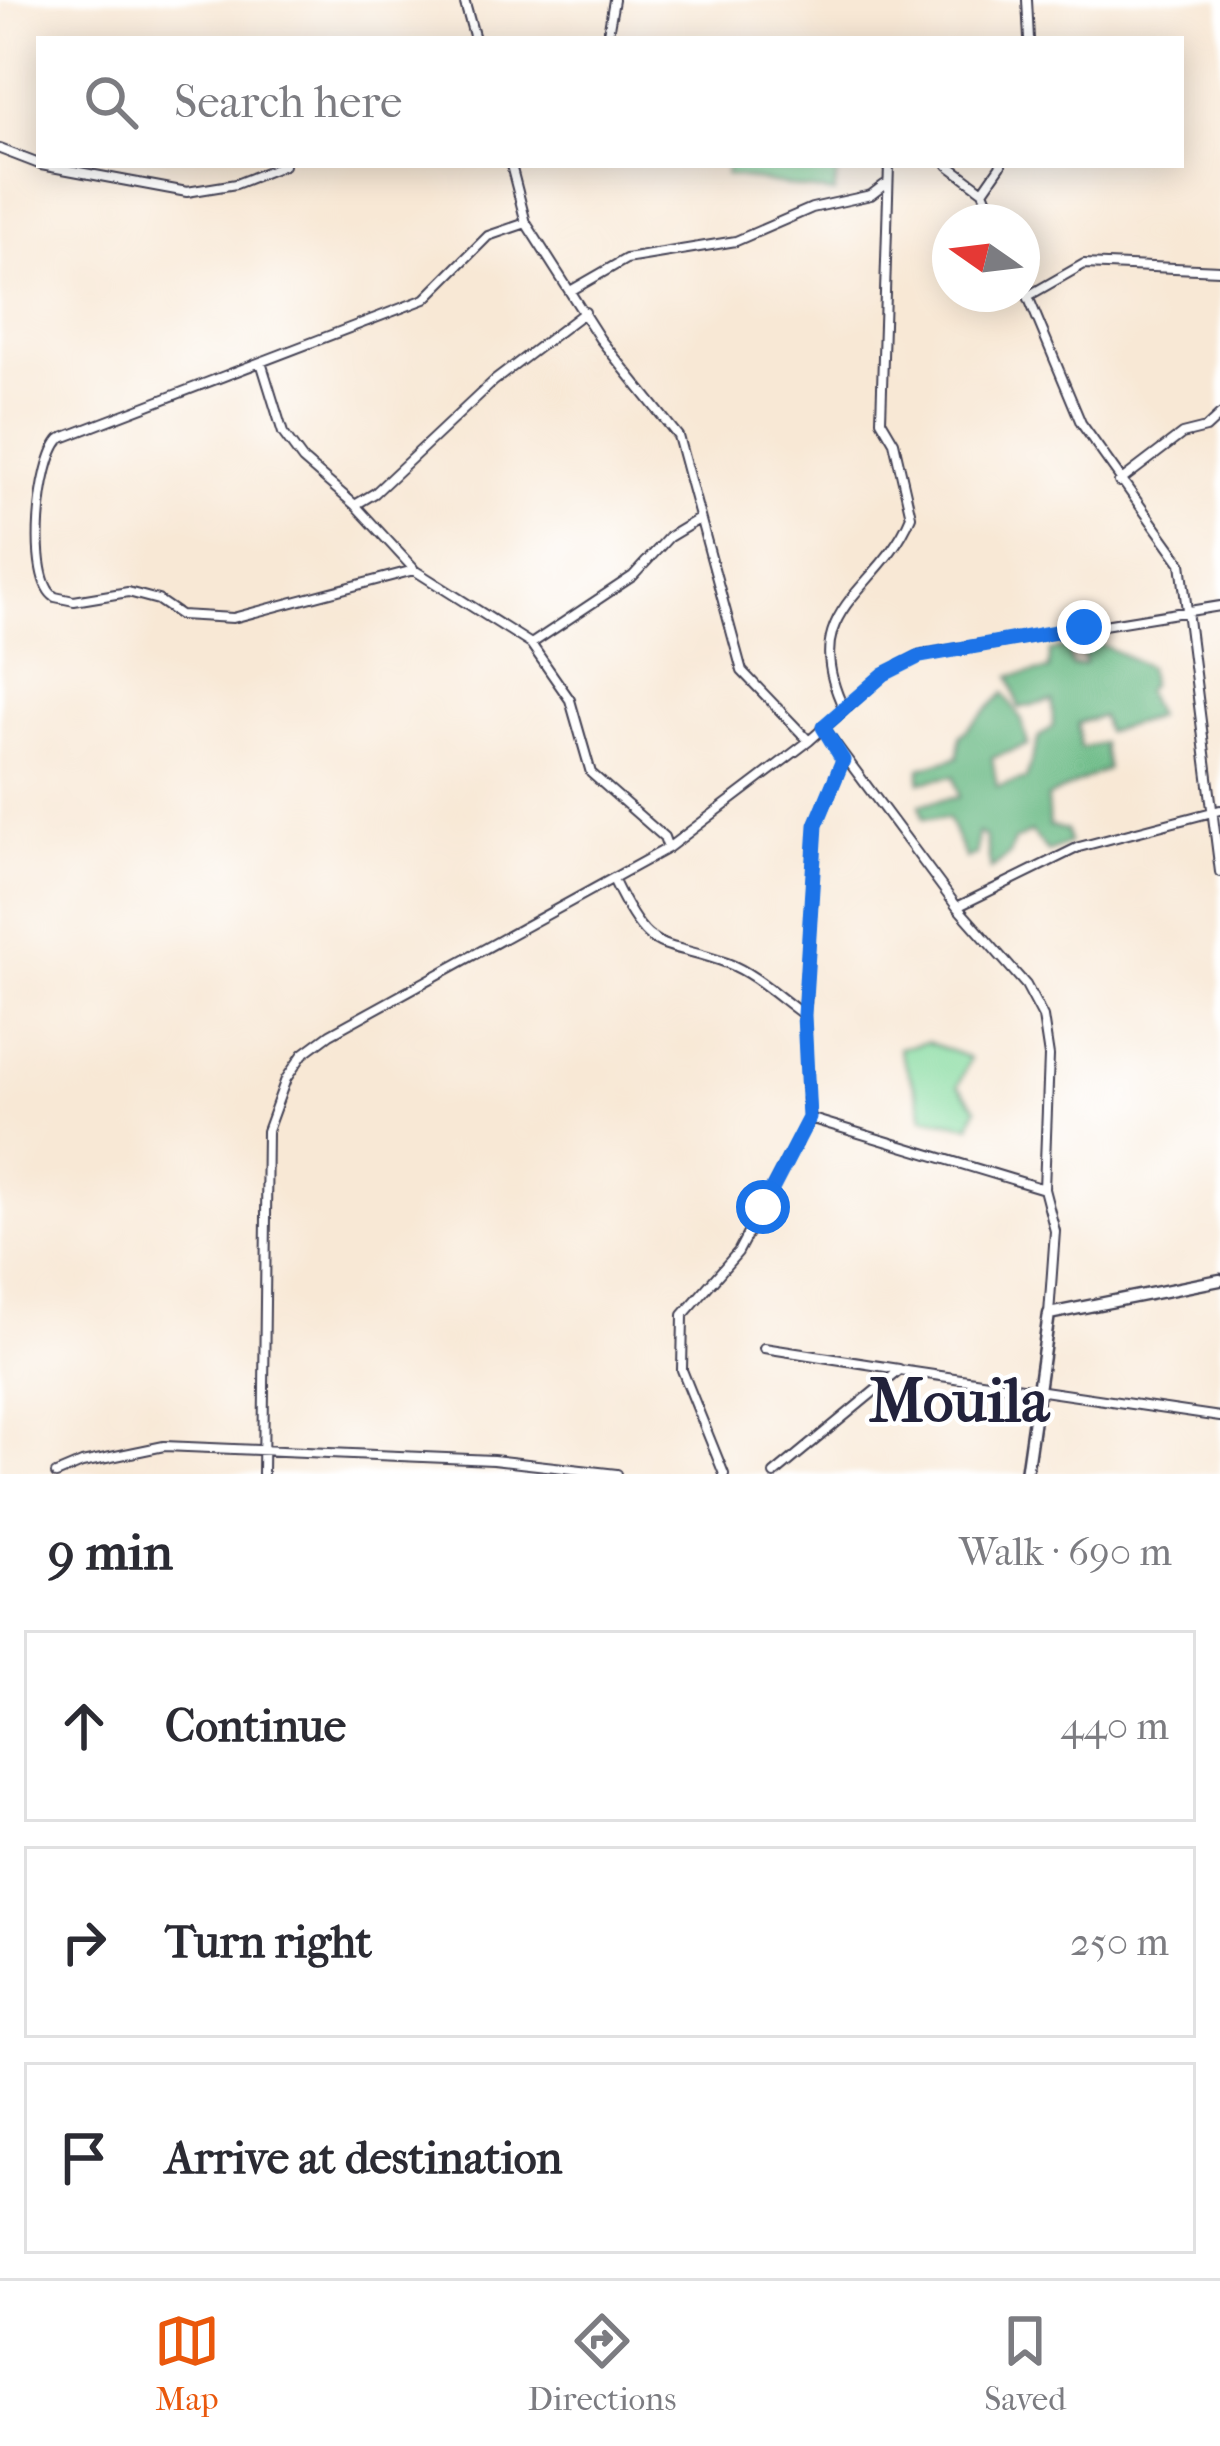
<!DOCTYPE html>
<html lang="en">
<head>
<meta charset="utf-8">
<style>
	:root { --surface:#fff; --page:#f7f7f7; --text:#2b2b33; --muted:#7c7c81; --line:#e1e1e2; --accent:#ea580c }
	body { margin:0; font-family:"IM FELL French Canon",serif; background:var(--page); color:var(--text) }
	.compass { position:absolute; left:932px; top:204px; width:108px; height:108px; border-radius:50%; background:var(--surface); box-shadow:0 6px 30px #0003; rotate:284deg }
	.stop { position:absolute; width:36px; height:36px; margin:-27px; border:9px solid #1a73e8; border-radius:50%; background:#fff }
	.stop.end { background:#1a73e8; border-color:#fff; box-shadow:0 3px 12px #0008 }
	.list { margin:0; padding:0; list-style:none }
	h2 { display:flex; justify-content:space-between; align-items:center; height:156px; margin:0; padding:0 48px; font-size:51px }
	h2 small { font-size:39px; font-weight:400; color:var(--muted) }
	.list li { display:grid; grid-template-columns:78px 1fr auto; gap:36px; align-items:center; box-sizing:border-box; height:192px; margin:0 24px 24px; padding:0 24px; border:3px solid var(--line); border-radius:0px }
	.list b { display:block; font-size:45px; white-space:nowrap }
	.list em { font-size:39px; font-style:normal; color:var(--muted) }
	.icon { flex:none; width:66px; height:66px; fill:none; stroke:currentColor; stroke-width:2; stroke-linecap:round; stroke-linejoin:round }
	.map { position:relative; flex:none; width:1220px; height:1474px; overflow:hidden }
	.search { position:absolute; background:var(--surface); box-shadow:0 6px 30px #0003; left:36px; right:36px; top:36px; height:132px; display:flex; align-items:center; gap:30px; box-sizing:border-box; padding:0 42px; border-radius:0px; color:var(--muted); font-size:45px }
	.sheet { height:804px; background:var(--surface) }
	nav { display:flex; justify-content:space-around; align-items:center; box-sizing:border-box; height:168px; border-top:3px solid var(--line); background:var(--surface); font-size:33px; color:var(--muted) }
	nav a { display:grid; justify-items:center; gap:6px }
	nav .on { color:var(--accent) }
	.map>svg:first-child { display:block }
</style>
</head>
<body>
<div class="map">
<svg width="1220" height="1474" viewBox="0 0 1220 1474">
	<rect width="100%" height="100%" fill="#fff"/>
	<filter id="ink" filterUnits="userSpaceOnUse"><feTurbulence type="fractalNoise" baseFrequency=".00833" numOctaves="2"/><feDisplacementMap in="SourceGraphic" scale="24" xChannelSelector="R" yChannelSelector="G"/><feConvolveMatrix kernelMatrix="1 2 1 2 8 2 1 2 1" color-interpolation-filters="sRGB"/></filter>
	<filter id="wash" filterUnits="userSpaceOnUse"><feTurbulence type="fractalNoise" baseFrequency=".004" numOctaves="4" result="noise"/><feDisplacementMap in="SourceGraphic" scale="48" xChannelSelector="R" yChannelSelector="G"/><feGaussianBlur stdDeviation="2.7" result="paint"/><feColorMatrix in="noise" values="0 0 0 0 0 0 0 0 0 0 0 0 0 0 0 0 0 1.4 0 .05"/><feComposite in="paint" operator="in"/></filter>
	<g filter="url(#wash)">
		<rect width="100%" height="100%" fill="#f8e8d5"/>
		<path fill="#84da9e" stroke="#537e6c" stroke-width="3" d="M728,165H838L834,193L726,175Z
			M927,1042L970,1058L958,1086L977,1108L970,1125L923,1117C919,1090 907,1074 899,1048Z"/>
		<path fill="#6bba85" stroke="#466e60" stroke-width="3" d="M1096,642L1148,667L1150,685L1145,691L1156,717L1106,732L1101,716L1078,723L1080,748L1102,743L1107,769L1047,798L1049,826L1066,830L1069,843L1048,852L1031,832L1014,841L1009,855L991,870L985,836L978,833L976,855L966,859L948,819H923L920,804L959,797L954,776L920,782V768L958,757L960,736L1004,693L1022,721L1028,745L992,758L997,787L1026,779L1039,737L1053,727L1052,701L1019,708L1010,676L1049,670L1050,651L1067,647L1072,666L1085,664L1080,644Z"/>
	</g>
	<g filter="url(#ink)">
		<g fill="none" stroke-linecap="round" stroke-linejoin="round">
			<g stroke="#424052" stroke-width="12">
				<path id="minor" d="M464,0L475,39
					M1027,0L1029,39
					M607,39L614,0
					M0,149L39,164
					M41,165L187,192L236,184L284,165
					M511,165L526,223L600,339L678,436L742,671L809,741
					M948,165L983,191
					M996,222L983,191L1001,165
					M526,223L488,236L425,299L60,439C39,461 27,580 55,597L74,601L128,592L158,600L180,615L233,618L414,570L531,644L570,700L591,773L664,837L668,848
					M1022,282L1081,423L1181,563L1220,872
					M572,290L626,259L736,241L812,208L871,195L884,185
					M1028,296L1084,264L1220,270
					M261,362L283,433L303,460L355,505L413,568
					M1119,482L1182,434L1206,428L1220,415
					M355,505L375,493L494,381L585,312
					M531,644L633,576L669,537L699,519
					M844,709C795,607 879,594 911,516L894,442L881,420L889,165
					M823,727L957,907L1026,985L1043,1017L1049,1056L1044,1189L1055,1231L1049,1314
					M614,881C651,958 657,938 727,963C754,973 780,998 804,1015
					M957,907L1079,847L1220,810
					M809,1118L1044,1189
					M764,1348L899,1369
					M56,1474L82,1463L164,1446L493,1460L617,1474
					M263,1474L267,1131L286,1079L303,1054L330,1034L668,848L809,741L884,674L920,655L1220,606
					M724,1474L682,1370L683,1315L738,1252L809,1118L804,1015L816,825L843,760
					M774,1474L900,1370L1220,1417"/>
			</g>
			<g stroke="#424052" stroke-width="15">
				<path id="tertiary" d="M1026,1474L1049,1314L1220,1280"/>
			</g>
			<use href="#minor" stroke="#fff" stroke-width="8"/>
			<use href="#tertiary" stroke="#fff" stroke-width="10"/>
		</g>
	</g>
	<g fill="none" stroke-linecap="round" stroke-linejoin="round" filter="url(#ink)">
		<path stroke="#1a73e8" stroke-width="15" d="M763,1207L809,1118L804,1015L816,825L843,760L823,727L884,674L920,656L1084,627"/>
	</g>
	<g text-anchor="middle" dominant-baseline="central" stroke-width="9" stroke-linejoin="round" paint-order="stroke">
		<g font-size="60" font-weight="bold" fill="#22223b" stroke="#fff">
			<text x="959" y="1401">Mouila</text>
		</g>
	</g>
</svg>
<svg class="compass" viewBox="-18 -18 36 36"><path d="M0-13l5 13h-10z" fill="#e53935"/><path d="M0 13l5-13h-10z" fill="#7c7c81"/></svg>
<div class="stop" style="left:763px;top:1207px"></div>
<div class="stop end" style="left:1084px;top:627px"></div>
<div class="search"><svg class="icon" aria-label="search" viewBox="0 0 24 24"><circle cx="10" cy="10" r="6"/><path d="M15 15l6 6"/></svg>Search here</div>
</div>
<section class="sheet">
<h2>9 min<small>Walk · 690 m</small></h2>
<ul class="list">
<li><svg class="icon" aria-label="ahead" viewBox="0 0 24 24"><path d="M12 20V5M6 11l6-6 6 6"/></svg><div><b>Continue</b></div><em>440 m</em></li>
<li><svg class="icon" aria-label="right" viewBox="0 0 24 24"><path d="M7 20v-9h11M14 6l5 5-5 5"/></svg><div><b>Turn right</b></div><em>250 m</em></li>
<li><svg class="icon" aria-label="arrive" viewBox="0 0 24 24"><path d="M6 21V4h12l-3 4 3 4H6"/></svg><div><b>Arrive at destination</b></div></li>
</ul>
</section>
<nav>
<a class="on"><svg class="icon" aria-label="map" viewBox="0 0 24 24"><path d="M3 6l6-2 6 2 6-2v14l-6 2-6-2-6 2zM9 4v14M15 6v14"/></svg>Map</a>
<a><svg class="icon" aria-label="directions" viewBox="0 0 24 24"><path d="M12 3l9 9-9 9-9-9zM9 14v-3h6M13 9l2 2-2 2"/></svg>Directions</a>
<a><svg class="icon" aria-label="saved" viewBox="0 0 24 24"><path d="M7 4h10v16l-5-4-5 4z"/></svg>Saved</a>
</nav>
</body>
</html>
